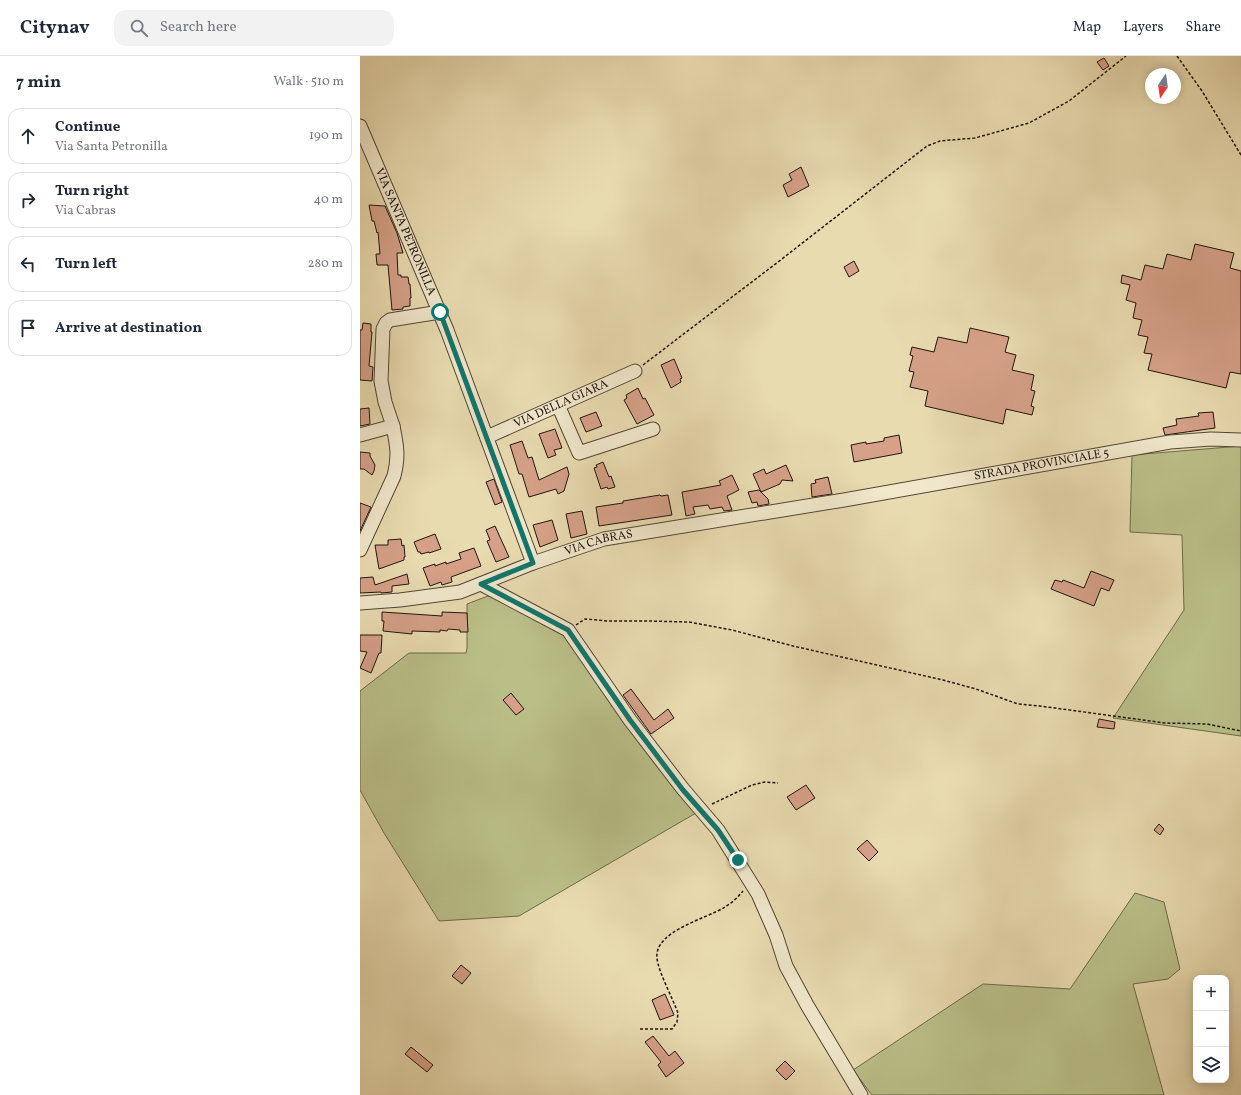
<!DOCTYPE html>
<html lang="en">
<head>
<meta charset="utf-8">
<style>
	:root { --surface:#fff; --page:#f2f2f3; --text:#1f2937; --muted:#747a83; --line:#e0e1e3 }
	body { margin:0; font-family:Vollkorn,serif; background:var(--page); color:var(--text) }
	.controls { position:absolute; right:12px; bottom:12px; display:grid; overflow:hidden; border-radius:8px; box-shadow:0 2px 10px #0003 }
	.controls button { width:36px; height:36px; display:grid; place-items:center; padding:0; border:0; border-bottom:1px solid var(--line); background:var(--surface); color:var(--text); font:20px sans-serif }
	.compass { position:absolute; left:785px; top:12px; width:36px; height:36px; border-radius:50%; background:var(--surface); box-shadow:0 2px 10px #0003; rotate:193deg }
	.stop { position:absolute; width:12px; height:12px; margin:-9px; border:3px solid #0f766e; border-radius:50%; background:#fff }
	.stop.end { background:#0f766e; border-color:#fff; box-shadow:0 1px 4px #0008 }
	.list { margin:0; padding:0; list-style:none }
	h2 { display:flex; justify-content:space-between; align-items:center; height:52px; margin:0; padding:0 16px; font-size:17px }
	h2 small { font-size:13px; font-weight:400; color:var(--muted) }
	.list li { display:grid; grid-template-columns:26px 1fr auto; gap:12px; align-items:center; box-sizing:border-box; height:56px; margin:0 8px 8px; padding:0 8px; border:1px solid var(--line); border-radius:12px }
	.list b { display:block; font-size:15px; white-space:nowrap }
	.list p { margin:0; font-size:13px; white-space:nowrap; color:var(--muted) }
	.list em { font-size:13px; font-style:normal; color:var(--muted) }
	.icon { flex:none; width:22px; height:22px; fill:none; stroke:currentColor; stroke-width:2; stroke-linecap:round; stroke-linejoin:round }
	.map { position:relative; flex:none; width:881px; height:1039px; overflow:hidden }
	header { display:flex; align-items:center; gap:24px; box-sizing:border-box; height:56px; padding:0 20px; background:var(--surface); border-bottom:1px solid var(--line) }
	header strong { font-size:19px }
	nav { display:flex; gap:22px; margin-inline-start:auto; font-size:14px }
	.search { width:280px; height:36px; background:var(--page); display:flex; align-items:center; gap:10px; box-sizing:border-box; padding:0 14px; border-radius:12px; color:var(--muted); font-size:15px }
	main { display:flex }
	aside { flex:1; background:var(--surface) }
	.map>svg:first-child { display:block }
</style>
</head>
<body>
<header>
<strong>Citynav</strong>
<div class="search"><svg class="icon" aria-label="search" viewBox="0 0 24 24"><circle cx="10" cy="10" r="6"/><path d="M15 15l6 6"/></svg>Search here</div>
<nav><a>Map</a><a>Layers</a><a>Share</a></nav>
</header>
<main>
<aside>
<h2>7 min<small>Walk · 510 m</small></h2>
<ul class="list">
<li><svg class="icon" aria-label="ahead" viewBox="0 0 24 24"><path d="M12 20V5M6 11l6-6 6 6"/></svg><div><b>Continue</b><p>Via Santa Petronilla</p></div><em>190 m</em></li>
<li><svg class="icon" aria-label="right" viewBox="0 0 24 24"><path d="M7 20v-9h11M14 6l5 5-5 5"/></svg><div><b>Turn right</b><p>Via Cabras</p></div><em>40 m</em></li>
<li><svg class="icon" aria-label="left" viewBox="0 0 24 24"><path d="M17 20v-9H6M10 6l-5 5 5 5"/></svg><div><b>Turn left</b></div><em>280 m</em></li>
<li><svg class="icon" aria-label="arrive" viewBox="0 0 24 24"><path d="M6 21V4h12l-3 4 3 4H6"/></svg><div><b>Arrive at destination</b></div></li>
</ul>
</aside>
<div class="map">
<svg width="881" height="1039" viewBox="0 0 881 1039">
	<rect width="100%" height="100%" fill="#e9dbb0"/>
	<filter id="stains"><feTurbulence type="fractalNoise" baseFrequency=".005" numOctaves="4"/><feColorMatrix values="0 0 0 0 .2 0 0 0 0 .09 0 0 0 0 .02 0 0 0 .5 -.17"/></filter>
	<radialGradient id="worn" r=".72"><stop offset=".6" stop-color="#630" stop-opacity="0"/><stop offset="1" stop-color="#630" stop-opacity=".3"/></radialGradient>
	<path fill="#babf88" stroke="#6d6a4c" d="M881,390V680L753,662L824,554L822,479L770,476L772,399Z
		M128,540L142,543L203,575L336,757L159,860L79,865L24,777L0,734V635L49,597H106L107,592V548Z
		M775,837L804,846L820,913L808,923L773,928L804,1039H512L493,1014L623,928L710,933Z"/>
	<path fill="#d6a188" stroke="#20140f" d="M744,2L749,10L743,14L737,6Z
		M441,111L449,130L428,141L423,129L432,124L429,118Z
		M9,149L25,150L37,177L43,197H37L38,219H41V221H48L49,228H50L51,242H50V250L43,251V253L32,254L28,209H17L16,198H20L18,176L17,177L14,165H12Z
		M835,188L874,197L870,212L881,215V318L870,316L866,332L788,314L792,298L784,297L788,281L778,279L782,264L773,262L776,247L766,244L770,229L761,227L762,219L781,224L785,209L803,213L807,198L831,204Z
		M494,205L499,215L489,221L484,211Z
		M3,267L11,268V276H12L9,310L13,311L12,325L0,324V274H2Z
		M610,272L649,281L645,296L656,299L652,314L674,319L671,334L675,335L671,350L674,351L672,359L646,353L643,368L565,350L568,335L550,331L554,316L549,315L553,300L550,299L552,291L574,296L578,281L607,287Z
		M314,303L322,322L320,323L321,326L311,332L301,309Z
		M278,332L283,343L285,342L294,359L277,368L264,344L267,342L266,339Z
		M9,352L10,368L0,370V353Z
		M236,356L242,370L226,376L220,362Z
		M853,356L855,372L805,379L803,372L817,369L816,363L839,360L838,357Z
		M195,373L202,392L194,394L196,399L188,402L179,378Z
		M539,379L542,397L494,406L491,389L506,386V388L524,385V382Z
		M162,385L168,402L172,401L179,424L207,411L209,418L204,435L198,438L196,433L169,441L162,418H159L150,389Z
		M0,396L10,397V400L15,409L14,415L12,419L4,413H0Z
		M243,406L249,421L251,420L255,431L248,433L247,431L241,433L234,412L237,411L236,409Z
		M426,409L433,425L422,424L420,428L401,436L393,418L404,413L406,418Z
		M372,419L379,434L367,440L372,454L364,455L362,451L350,453L348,449L333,451L335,458L326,460L322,436L361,429L359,425Z
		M468,421L472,438L452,441L451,428L456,427L455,424Z
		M134,423L142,446L135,449L126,426Z
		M399,434L408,443L409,448L398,450L397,446L392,447L388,436Z
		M300,439L301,440L308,439L312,459L239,470L236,451L263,447V445Z
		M0,447L11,451L0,475Z
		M222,455L227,478L211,482L206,458Z
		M192,464L198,484L180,491L173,469Z
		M135,470L149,501L136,506L127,485L130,484L126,474Z
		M75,478L81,493L69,497V496L61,498L60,496H58L54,486Z
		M41,483L42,490L44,489L45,501H44V504L19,513L15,489H28V484Z
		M114,492L121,510L91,521L92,526L82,529L81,526L70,530L63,512L75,508V510L86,506V508L101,503L99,497Z
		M731,515L754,524L749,535L741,532L734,550L691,533L695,524L702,526L703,524L724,532Z
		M47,518L49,528L32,530V536L21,537V536L0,537V522L13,521L15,529Z
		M22,556L82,560V556L107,557L108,576H100V574L88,573L87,575L80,574V576L52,575V578L23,575L24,565H22Z
		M0,579H22L21,597H19L11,617L0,612L7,596L0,595Z
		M271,633L294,664L308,653L314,662L291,678L263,639Z
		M151,637L164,653L156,659L143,644Z
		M739,663L755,666L754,673L737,671Z
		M446,729L455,742L436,754L427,741Z
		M799,768L804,773L800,779L794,774Z
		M507,784L518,796L509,805L497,793Z
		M101,909L111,917L102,928L92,920Z
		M305,938L314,959L300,964L292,944Z
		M293,980L309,1000L315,995L324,1007L306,1021L298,1009L301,1006L285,986Z
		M51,991L73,1009L67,1016L45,998Z
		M425,1005L435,1015L426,1024L416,1014Z"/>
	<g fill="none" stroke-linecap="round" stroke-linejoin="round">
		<g stroke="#524637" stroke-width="15">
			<g id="minor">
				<path id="s1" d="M0,70L87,274L173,507"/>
				<path d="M198,349L219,397L293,373"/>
				<path d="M0,379L33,370L25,346L21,325L23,273L26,267L30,264L80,256"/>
				<path id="s2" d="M127,381L275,315"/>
				<path d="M0,494L34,420C39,400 37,390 33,370"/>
				<path d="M121,528L208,574L270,664L323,733L358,774L398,838L416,879L426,910L447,949L501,1039"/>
				<path id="s3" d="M0,547L40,544L100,536L173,507L244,483L484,444L810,386L851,383L881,384"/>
			</g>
		</g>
		<path stroke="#20140f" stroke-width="1.5" stroke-dasharray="3 2" stroke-linecap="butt" d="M817,0L842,35L881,99
			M283,309L418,206L567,90L580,85L615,82L669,67L709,45L766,0
			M216,569L225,563L248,565H289L329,566L372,574L433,590L583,624L616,633L658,648L680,650L805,667L847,668L881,675
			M352,748L392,729L405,726L418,727
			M280,973H312L317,966L318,957C313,943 298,915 297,902C294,875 346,863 365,851C372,847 378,841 383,835"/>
		<use href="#minor" stroke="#f1e8cc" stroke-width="13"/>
	</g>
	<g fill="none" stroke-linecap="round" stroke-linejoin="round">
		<path stroke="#0f766e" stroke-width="5" d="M80,256L173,507L121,528L208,574L270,664L323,734L358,774L378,804"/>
	</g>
	<g text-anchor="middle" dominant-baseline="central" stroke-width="3" stroke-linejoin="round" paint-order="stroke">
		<g font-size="12" fill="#20140f" stroke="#f1e8cc">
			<text stroke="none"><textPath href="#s1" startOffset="115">VIA SANTA PETRONILLA</textPath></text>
			<text stroke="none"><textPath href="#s2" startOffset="81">VIA DELLA GIARA</textPath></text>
			<text stroke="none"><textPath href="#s3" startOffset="698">STRADA PROVINCIALE 5</textPath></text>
			<text stroke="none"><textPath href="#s3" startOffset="248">VIA CABRAS</textPath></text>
		</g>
	</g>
	<rect width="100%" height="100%" filter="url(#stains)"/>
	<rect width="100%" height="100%" fill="url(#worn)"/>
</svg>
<div class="controls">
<button>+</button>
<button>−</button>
<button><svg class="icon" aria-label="layers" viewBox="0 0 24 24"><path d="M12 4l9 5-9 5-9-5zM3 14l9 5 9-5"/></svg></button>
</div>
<svg class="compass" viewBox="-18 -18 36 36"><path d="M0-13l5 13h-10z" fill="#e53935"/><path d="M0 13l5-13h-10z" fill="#747a83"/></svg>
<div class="stop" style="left:80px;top:256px"></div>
<div class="stop end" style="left:378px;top:804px"></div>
</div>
</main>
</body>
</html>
